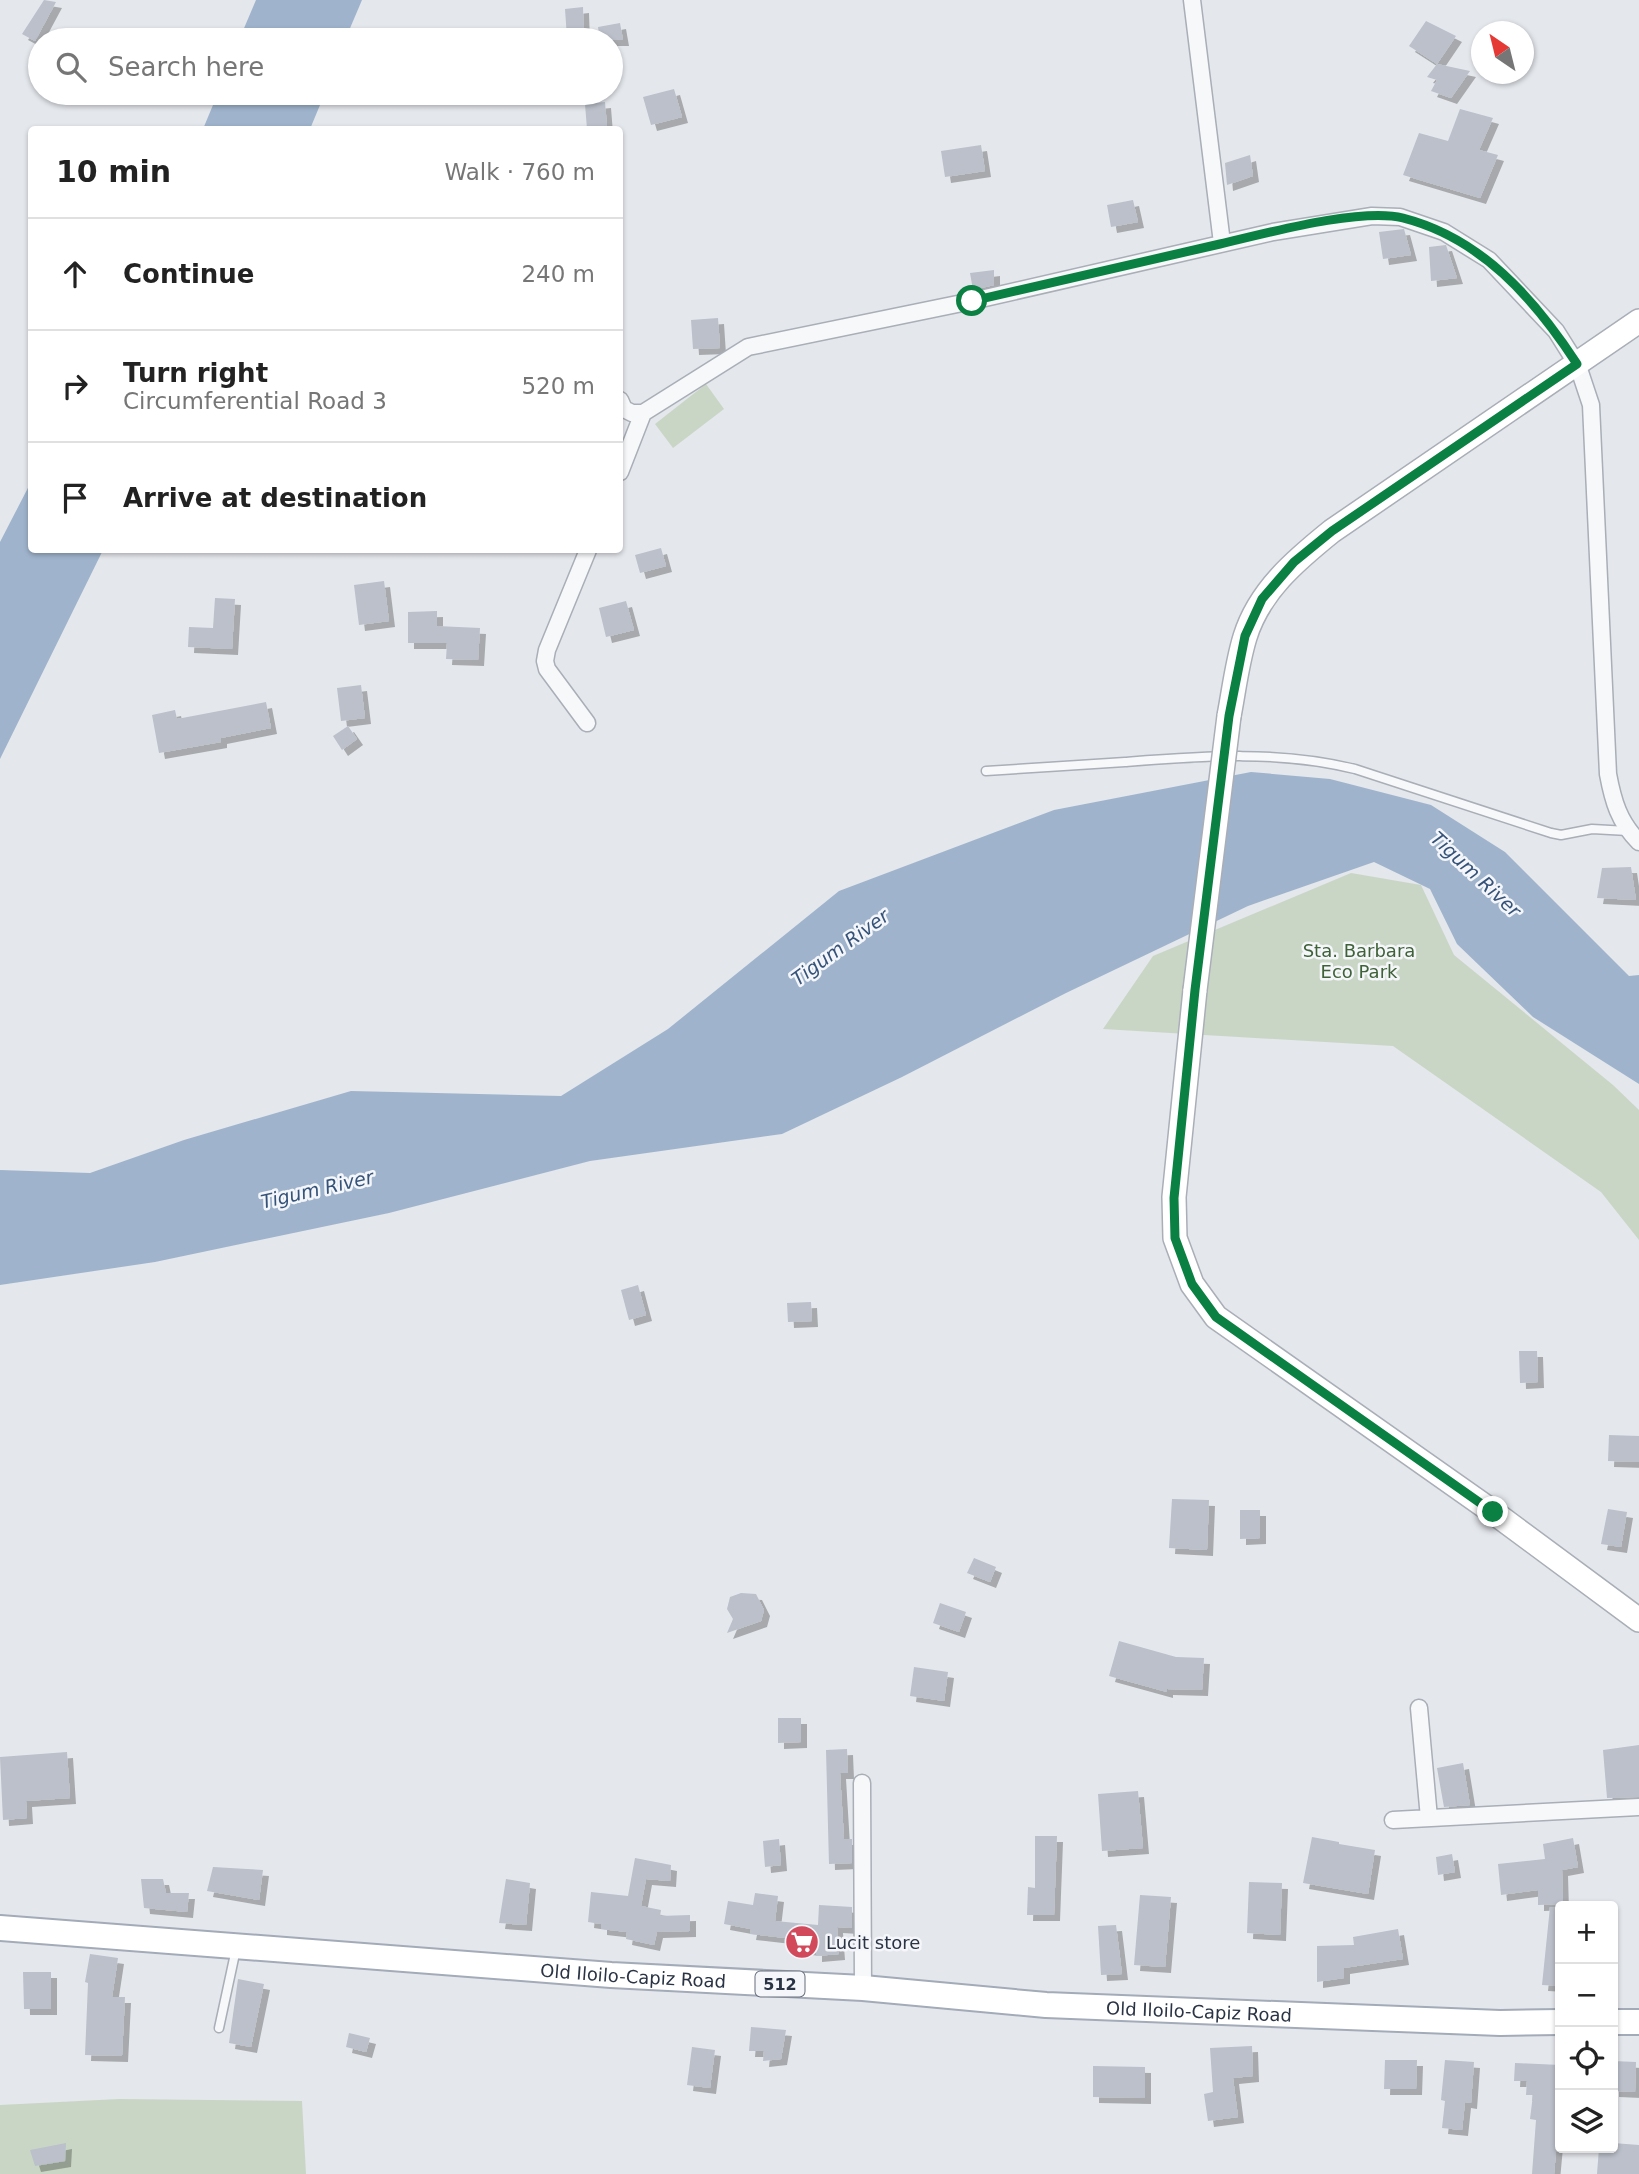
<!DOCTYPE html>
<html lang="en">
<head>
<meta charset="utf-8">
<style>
	:root { --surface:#fff; --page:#f2f2f2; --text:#222; --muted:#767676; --line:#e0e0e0 }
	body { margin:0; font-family:"DejaVu Sans",sans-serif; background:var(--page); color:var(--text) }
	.controls { position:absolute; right:21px; bottom:21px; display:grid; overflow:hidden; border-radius:7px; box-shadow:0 2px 5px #0004 }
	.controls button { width:63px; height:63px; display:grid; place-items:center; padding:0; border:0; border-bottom:2px solid var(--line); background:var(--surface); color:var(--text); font:35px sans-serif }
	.compass { position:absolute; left:1471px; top:21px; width:63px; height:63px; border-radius:50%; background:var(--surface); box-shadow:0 2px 5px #0004; rotate:325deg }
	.stop { position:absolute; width:21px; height:21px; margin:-16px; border:5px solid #0b8043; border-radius:50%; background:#fff }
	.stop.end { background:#0b8043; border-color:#fff; box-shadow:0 2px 7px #0008 }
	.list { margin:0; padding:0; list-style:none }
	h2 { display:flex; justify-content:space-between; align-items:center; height:91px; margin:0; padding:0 28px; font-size:30px }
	h2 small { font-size:23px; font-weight:400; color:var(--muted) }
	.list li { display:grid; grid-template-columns:46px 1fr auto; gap:21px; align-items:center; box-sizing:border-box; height:112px; padding:0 28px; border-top:2px solid var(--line) }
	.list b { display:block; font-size:26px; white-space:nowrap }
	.list p { margin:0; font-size:23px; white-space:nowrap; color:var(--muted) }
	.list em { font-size:23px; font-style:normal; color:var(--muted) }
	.icon { flex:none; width:38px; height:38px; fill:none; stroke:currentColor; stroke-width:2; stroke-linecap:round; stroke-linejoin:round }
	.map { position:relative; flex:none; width:1639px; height:2174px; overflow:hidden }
	.search { position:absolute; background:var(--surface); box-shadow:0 2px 5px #0004; left:28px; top:28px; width:595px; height:77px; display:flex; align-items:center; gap:18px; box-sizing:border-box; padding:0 24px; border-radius:38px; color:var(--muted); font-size:26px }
	.panel { position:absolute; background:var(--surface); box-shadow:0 2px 5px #0004; left:28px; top:126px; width:595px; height:427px; border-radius:7px }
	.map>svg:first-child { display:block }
</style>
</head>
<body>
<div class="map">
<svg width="1639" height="2174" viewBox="0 0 1639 2174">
	<defs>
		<filter id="shadow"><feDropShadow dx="6" dy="6" stdDeviation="0" flood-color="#0004"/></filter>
	</defs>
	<rect width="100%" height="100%" fill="#e4e7ec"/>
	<path fill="#c9d6c5" d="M706,384L724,409L673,448L655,424Z
		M1351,873L1421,885L1454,955L1613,1085L1639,1110V1240L1601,1192L1393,1046L1103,1029L1153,956Z
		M119,2099L302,2101L306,2174H0V2105Z"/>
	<path fill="#9fb4cc" d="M256,0H362L345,40H239Z
		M218,93H325L310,129H203Z
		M31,482L32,550H103L0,759V542Z
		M1251,772L1330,779L1431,805L1505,852L1629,976L1639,975V1084L1533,1017L1457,944L1430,889L1374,862L1248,906L1066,993L902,1077L782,1134L590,1161L389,1213L155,1262L0,1285V1170L90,1173L184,1140L351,1091L561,1096L668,1029L839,891L1054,810Z"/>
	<path fill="#bbc0ca" filter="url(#shadow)" d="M44,0L56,2L35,41L22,34Z
		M583,7L584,37L567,38L565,9Z
		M1426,21L1456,36L1437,64L1409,46Z
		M620,23L623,40H600L598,27Z
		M1437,64L1470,71L1451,98L1431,91L1437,80L1427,77Z
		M674,89L682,117L651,125L643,97Z
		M605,102L607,127L587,129L585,104Z
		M1460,109L1493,118L1479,150L1498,155L1480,198L1403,175L1419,133L1448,141Z
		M981,145L985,171L945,177L941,151Z
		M1250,155L1253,176L1227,185L1225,163Z
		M1133,200L1138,222L1111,227L1107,205Z
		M1404,229L1411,255L1383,259L1379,232Z
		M1446,245L1457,278L1431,281L1429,247Z
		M994,270V285L973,290L970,273Z
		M718,318L720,348L693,349L691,320Z
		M661,548L666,566L640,573L635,555Z
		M384,581L389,621L359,625L354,585Z
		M215,598L235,599L232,649L188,647L189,627L213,628Z
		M626,601L634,630L606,637L599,608Z
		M437,611V626L480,628L478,660L446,659L447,643H408V612Z
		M361,685L365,718L341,721L337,688Z
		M266,702L271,728L221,738V742L159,753L152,715L175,710L177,719Z
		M348,726L357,739L342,750L333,736Z
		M1631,867L1636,900L1597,898L1602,868Z
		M638,1285L646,1315L629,1320L621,1290Z
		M811,1302L812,1321L788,1322L787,1303Z
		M1519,1351H1537L1538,1382L1520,1383Z
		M1609,1435L1639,1436V1462L1608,1461Z
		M1172,1499L1209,1500L1207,1550L1169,1548Z
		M1608,1509L1627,1512L1621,1547L1601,1544Z
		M1240,1510H1260V1538L1240,1539Z
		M974,1558L996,1567L990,1582L967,1573Z
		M741,1593L756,1594L764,1610L761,1621L727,1633L733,1619L727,1609L730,1597Z
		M940,1603L966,1612L959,1632L933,1623Z
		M1119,1641L1176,1657L1204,1658L1202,1690L1167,1689V1692L1109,1676Z
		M914,1667L948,1672L944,1701L910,1696Z
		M778,1718H801V1742L778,1743Z
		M1639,1745V1797L1607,1798L1603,1750Z
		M847,1749L848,1773H840L844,1839H852V1863L829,1864L826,1750Z
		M67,1752L70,1798L26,1801L27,1818L3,1820L0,1757Z
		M1463,1763L1470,1805L1444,1807L1437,1768Z
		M1138,1791L1143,1848L1102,1851L1098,1794Z
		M1035,1836H1057L1054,1915H1027L1028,1887L1035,1888Z
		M1312,1837L1339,1842V1844L1375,1850L1368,1894L1303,1883Z
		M1573,1838L1578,1867L1562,1870L1563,1904L1538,1905V1890L1501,1895L1498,1864L1545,1859L1543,1844Z
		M779,1839L781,1865L765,1867L763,1841Z
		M1452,1854L1455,1872L1438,1875L1436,1857Z
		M635,1858L671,1865L670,1881L646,1879L641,1906L661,1910L660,1916L690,1915V1931L657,1932L654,1945L626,1939L627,1932L601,1929V1924L588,1922L591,1892L628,1896Z
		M213,1867L263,1870L259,1900L207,1891Z
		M141,1879H163L166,1893H189L187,1912L144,1908Z
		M506,1879L530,1883L526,1925L499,1923Z
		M1249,1882L1282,1883L1280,1935L1247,1933Z
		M755,1893L778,1896L775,1921L818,1925L819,1905L852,1907V1928L837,1927L839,1954L816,1956V1950L793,1948L794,1939L750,1934L751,1929L724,1924L728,1901L753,1905Z
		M1140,1895L1171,1897L1165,1967L1134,1965Z
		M1550,1907L1560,1908V1986L1542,1985Z
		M1116,1925L1122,1974L1101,1975L1098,1926Z
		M1398,1929L1403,1959L1344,1968V1978L1317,1982V1946L1354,1945L1353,1937Z
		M90,1954L118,1958L112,1997H125L122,2056L85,2055L88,1983L85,1982Z
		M23,1972H51V2009H24Z
		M238,1979L264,1984L251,2047L229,2043Z
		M751,2027L786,2030L781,2059L763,2061L764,2051H749Z
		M349,2033L370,2038L366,2052L346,2047Z
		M1252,2046L1253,2076L1233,2078L1238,2117L1208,2121L1204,2094L1213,2092L1210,2048Z
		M692,2047L715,2050L710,2088L687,2085Z
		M1385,2060H1417L1416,2089H1384Z
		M1445,2060L1474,2062L1471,2103L1465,2102L1462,2130L1442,2128L1445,2101L1441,2100Z
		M1613,2061L1636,2062L1635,2092L1613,2091Z
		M1515,2063L1560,2065V2109L1554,2174H1532L1536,2120L1530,2119L1533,2095H1526L1527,2081H1514Z
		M1093,2066L1145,2067V2098L1093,2097Z
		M66,2143L65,2161L35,2166L30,2150Z
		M1613,2143L1639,2145V2174H1597L1599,2148H1613Z"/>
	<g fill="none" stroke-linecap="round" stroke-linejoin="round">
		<g stroke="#a9aeb7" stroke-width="11">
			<path id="lane" d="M986,771C1032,768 1079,765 1125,762C1204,756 1278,750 1355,769L1551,833L1561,835L1592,829L1628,831
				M219,2028L236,1949"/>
		</g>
		<g stroke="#a9aeb7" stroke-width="19">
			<path id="street" d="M1192,0L1222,243
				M620,400L624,409L632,413H643L748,347L972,301L1273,232L1372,216L1400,217L1444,232L1489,260L1556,331L1578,366L1591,405L1608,774C1613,801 1619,822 1639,842
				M620,472L643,413
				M587,723L547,669L545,661L547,650L588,550
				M1419,1708L1429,1818
				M862,1783L863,1988
				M1393,1820L1639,1807"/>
		</g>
		<g stroke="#a9aeb7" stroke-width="26">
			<path id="secondary" d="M1229,716C1234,690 1237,663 1245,637C1259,591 1296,560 1332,531L1639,321
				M1195,990L1174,1197L1175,1238L1192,1284L1216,1317L1493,1512L1639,1620"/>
		</g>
		<g stroke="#a3abb8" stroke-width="28">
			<g id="primary">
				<path id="s1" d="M0,1928L611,1975L863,1988L1046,2005L1500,2023L1560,2022"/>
				<path d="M1613,2022H1639"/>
			</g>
		</g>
		<use href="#lane" stroke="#f7f8fa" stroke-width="8"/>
		<use href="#street" stroke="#f7f8fa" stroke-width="16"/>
		<use href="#secondary" stroke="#fff" stroke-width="23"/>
		<use href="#primary" stroke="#fff" stroke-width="24"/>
		<g stroke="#a9aeb7" stroke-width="26" stroke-linecap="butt">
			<path id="secondary-bridge" d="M1195,990L1229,716"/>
		</g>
		<use href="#secondary-bridge" stroke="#fff" stroke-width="23"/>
	</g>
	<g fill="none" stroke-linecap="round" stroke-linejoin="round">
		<path stroke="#0b8043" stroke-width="9" d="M972,301C1055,282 1138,263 1220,244C1264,234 1361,207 1403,218C1481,238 1534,298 1577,364L1332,531L1294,562L1262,599L1245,636L1229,716L1195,990L1174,1198L1175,1238L1192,1284L1216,1317L1493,1512"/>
	</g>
	<defs>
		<g id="supermarket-disc" transform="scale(1.75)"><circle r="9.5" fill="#d1495b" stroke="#f4f6f9"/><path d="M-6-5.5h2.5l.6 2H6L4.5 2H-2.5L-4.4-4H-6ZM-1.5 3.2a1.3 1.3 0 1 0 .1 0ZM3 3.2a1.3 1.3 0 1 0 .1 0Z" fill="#fff"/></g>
	</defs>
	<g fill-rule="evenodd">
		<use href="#supermarket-disc" x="802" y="1942"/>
	</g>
	<g text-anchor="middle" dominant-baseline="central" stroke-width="5" stroke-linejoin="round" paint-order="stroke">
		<rect fill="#f4f6f9" stroke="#676e7b" stroke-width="2" x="755.5" y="1971.5" width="49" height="25" rx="5"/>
		<g font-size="16" font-weight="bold" fill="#2b3445">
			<text x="780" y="1984">512</text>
		</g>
		<g font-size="18" fill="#3f6138" stroke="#f4f6f9">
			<text x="1359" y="950">Sta. Barbara<tspan x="1359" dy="21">Eco Park</tspan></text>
		</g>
		<g font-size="18" fill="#2b3445" stroke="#f4f6f9" text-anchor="start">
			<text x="826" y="1942">Lucit store</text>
		</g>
		<g font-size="18" fill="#2b3445" stroke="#f4f6f9">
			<text stroke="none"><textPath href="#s1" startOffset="635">Old Iloilo-Capiz Road</textPath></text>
			<text stroke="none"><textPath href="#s1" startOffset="1202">Old Iloilo-Capiz Road</textPath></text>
		</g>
		<g font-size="19" font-style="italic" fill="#34527a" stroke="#f4f6f9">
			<text transform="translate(1476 874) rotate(43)">Tigum River</text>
			<text transform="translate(840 947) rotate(-36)">Tigum River</text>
			<text transform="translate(317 1189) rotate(-13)">Tigum River</text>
		</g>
	</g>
</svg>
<div class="controls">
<button>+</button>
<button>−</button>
<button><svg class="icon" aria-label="locate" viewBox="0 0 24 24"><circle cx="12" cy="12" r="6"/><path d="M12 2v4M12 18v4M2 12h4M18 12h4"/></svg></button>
<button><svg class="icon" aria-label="layers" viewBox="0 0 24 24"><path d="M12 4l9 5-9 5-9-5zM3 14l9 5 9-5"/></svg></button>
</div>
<svg class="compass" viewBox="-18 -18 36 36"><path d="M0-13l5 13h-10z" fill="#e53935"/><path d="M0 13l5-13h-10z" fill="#767676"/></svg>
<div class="stop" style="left:972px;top:301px"></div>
<div class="stop end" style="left:1493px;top:1512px"></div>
<div class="search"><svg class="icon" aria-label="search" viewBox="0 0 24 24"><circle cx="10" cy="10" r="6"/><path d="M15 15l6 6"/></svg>Search here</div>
<section class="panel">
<h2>10 min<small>Walk · 760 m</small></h2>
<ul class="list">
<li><svg class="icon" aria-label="ahead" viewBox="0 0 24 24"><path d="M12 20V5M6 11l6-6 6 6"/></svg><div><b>Continue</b></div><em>240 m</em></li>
<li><svg class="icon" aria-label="right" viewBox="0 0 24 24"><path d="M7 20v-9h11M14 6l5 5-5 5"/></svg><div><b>Turn right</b><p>Circumferential Road 3</p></div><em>520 m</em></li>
<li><svg class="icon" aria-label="arrive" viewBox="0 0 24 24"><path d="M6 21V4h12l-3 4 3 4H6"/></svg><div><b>Arrive at destination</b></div></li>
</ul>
</section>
</div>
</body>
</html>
